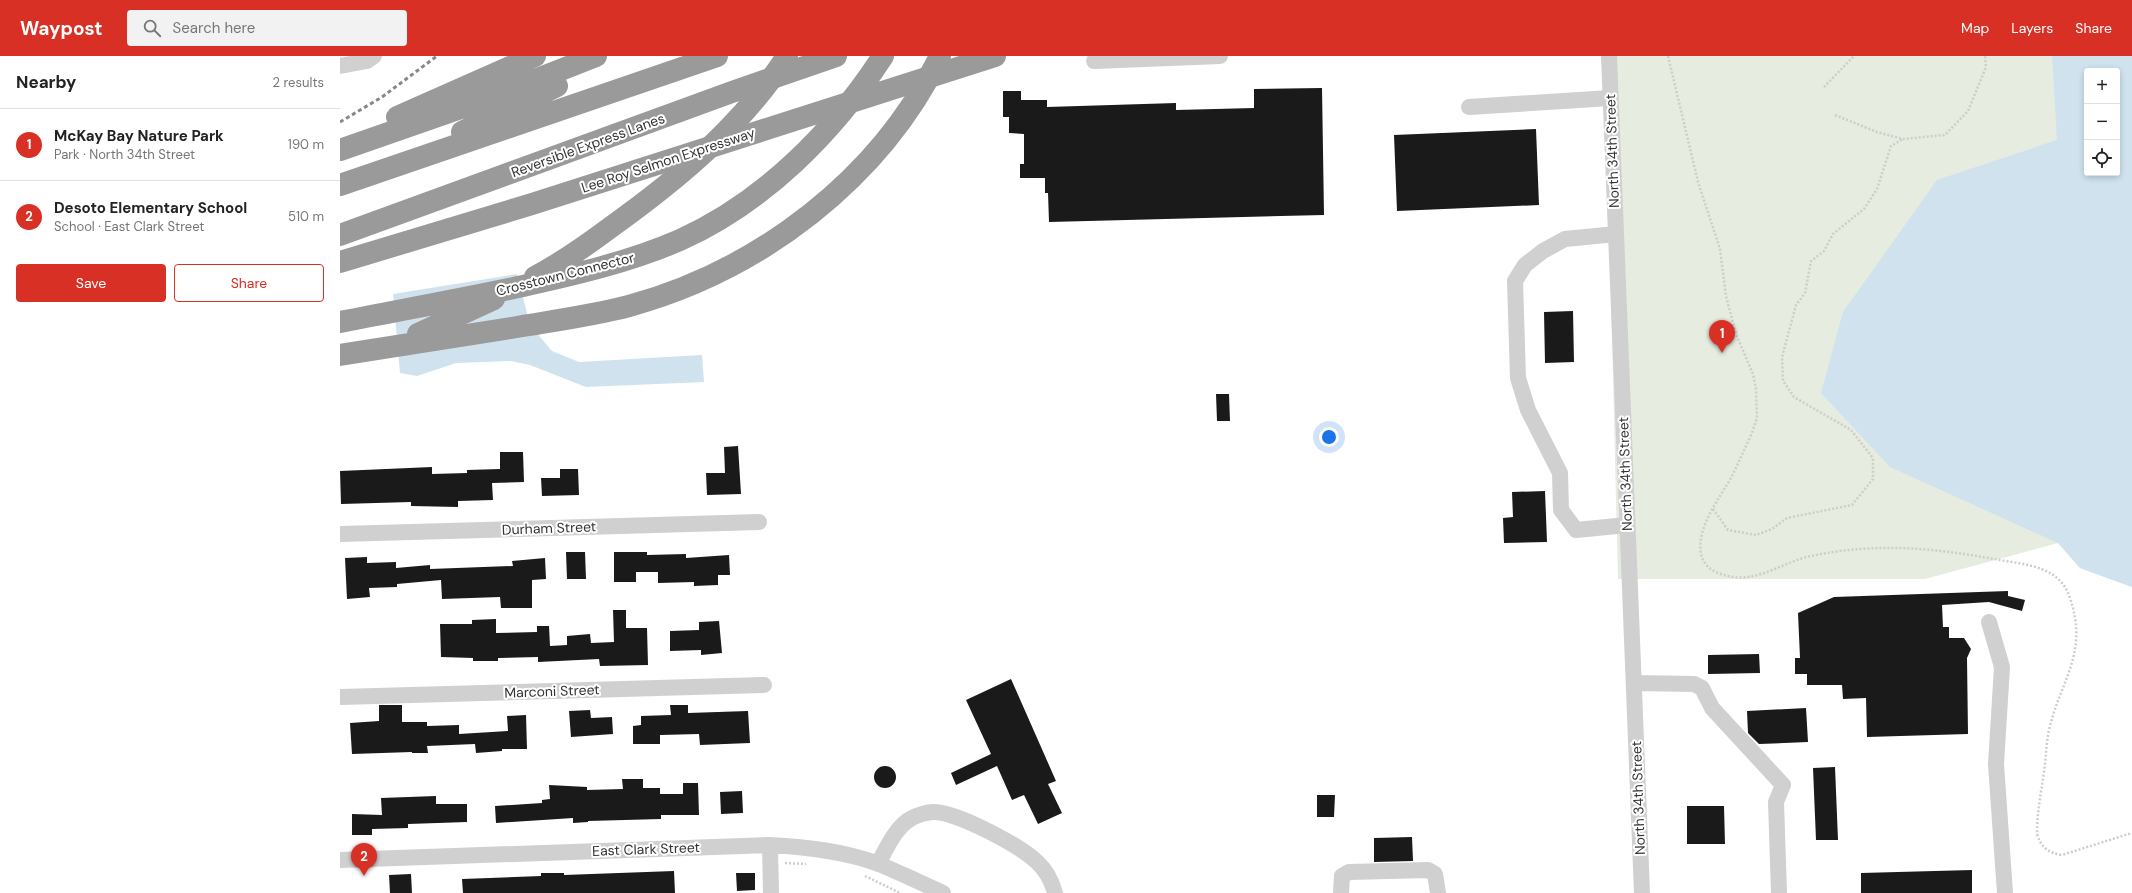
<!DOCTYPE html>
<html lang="en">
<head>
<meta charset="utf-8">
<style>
	:root { --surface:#fff; --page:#f2f2f2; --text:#222; --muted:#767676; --line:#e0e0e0; --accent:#d93025 }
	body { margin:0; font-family:"DM Sans",sans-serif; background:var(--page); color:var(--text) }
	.controls { position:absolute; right:12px; top:12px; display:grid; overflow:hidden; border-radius:4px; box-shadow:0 2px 6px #0003 }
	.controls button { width:36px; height:36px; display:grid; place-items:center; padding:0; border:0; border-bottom:1px solid var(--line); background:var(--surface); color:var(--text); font:20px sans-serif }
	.you { position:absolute; left:989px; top:381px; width:14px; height:14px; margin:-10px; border:3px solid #fff; border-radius:50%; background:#1a73e8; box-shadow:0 0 0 6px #1a73e833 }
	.badge { display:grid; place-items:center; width:26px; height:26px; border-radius:50%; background:var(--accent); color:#fff; font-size:13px; font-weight:700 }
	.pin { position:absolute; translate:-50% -33px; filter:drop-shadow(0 1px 2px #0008) }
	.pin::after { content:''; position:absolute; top:21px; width:14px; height:12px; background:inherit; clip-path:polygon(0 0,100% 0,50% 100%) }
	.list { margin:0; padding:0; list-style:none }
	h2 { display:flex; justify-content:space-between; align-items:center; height:52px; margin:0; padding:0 16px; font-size:17px }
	h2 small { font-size:13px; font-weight:400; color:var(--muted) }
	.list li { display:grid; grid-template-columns:26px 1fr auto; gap:12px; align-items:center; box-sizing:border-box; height:72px; padding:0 16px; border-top:1px solid var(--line) }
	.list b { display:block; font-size:15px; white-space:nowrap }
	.list p { margin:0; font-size:13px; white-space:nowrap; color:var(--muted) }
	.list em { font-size:13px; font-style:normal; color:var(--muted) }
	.actions { display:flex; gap:8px; padding:12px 16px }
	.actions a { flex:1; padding:9px 0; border:1px solid var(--accent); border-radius:4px; text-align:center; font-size:14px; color:var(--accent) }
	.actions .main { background:var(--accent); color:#fff }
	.icon { flex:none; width:22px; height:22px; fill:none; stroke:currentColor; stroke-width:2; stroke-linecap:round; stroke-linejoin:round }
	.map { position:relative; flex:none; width:1792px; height:837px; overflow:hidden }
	header { display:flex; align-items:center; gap:24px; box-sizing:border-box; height:56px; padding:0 20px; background:var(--accent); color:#fff }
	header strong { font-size:19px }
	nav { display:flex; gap:22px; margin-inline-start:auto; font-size:14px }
	.search { width:280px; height:36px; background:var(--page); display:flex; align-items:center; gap:10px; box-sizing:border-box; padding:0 14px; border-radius:4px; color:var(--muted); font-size:15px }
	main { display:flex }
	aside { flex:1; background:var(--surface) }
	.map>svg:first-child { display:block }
</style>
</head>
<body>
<header>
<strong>Waypost</strong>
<div class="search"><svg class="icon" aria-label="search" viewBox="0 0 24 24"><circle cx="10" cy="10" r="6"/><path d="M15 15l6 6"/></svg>Search here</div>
<nav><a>Map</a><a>Layers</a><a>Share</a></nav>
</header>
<main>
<aside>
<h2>Nearby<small>2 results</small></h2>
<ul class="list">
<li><span class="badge">1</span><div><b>McKay Bay Nature Park</b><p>Park · North 34th Street</p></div><em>190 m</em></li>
<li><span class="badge">2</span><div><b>Desoto Elementary School</b><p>School · East Clark Street</p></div><em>510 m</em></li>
</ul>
<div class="actions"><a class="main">Save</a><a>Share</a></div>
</aside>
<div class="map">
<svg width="1792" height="837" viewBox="0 0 1792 837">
	<rect width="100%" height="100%" fill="#fff"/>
	<path fill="#e6ecdf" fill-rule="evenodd" d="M1265,0H1792V531L1740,512L1718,487L1585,523H1278ZM1747,15H1777V117H1747Z"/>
	<path fill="#cfe2ee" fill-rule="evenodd" d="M1712,0H1792V531L1740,512L1718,487L1550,411L1481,337L1503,256L1597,124L1717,84ZM1747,15H1777V117H1747Z
		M177,218L190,269L212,295L239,306L362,299L364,326L246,331L190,309L171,305L116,307L77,320L60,317L53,238Z"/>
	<path fill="#1a1a1a" d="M982,32L984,159L709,166L708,137H705V122H680V108H684V78L669,77V61H663V35H681V44H707V51L836,47V54L914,52V33Z
		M1196,73L1199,149L1057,155L1054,79Z
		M1233,255L1234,306L1205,307L1204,256Z
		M876,338H889L890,365H877Z
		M398,390L401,438L367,439L366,417H385L384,391Z
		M160,396H183L184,426L152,427L153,444L118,445V451L71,450V446L1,448L0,415L92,411V418L127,417V414L160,413Z
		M220,413H238L239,439L202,440L201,422H220Z
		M1205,435L1207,486L1164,487L1163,462L1173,461L1172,436Z
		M226,496H245L246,523H227Z
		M274,496H307V499L346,498V502L389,499L390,519H378V529L354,530V526L318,527V516H296V526H274Z
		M27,501V507L56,506V512L90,509V513L173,510L172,505L205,502L206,523L192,524V552H161L160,541L102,543L101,524L57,528V531L29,532L30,541L7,543L5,502Z
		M1668,535V540L1685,544L1682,555L1649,546L1602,549L1603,571H1609V582H1624L1631,593L1627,602L1628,678L1527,681L1526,642L1503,643L1502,629H1467V618H1455V602H1460L1458,557L1494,541Z
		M273,554H286V572H307L308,609L260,610L259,603L198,606V601L158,602V605H133V602L101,601L100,568H132V564L156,563V577L197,576V570H209L210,590L227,589V580L250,578L251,587L274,586Z
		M379,565L382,597L361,599V594L330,595V575L359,574V566Z
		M1419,598L1420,617L1368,618V599Z
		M671,623L716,725L708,728L722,757L698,768L684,739L672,744L657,710L616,729L611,717L651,698L626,644Z
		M39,649H62V666H87V670L119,669V678L168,675L167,660L186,659L187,693H162V695L136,697L135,688L87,690L88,697H72V696L12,698L10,667L39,665Z
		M330,649H348V657L408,655L410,687L360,689L359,678L320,679V688H293V670L301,669V660L331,659Z
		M1466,652L1468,686L1419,688L1408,677L1407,655Z
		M250,654L251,662L272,661L273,678L231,681L229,655Z
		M534 721a11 11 0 1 1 22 0a11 11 0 1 1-22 0Z
		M1495,711L1498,784H1476L1473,712Z
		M282,723H303V732H320V738H343V727H358L359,759H321V763L248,765V766L233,767V762L156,767L155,750L202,747V744L210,743L209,729L247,731V734L283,733Z
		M402,735L403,757L381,758L380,736Z
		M977,739H995L994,761H977Z
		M96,740V748H127V766L68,768V772L32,773V779H12V758L42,759L41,742Z
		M1347,750H1384L1385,788H1347Z
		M1072,781L1073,805L1034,806V782Z
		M1632,814V837H1521V817Z
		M334,815L335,837H123L122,823L201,820V817H224V819Z
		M396,817H415V834L397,835Z
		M71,818L72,837H50L49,819Z"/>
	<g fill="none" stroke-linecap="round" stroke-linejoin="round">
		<path stroke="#cdcdcd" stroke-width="2.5" stroke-dasharray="2 2" stroke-linecap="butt" d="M1328,0L1358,126L1380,193L1386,240L1396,278L1413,318L1416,333L1417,362L1412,377C1405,392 1399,406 1392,420C1380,442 1356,471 1361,498C1364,513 1379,519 1393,521C1421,525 1445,505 1471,500C1538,486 1594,492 1660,504C1689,509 1720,511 1730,542C1749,598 1720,625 1709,674C1706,688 1706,702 1704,716C1701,737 1697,757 1697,778C1701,791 1708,797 1722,799L1792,777
			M1484,31L1514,0
			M1495,59L1537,76L1563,83L1605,79L1628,55L1646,11L1645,0
			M1373,453L1388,474L1416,479L1432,473L1447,462L1512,449L1533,423V402L1511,374L1454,341L1443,325L1442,301L1456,249L1465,237L1471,205L1484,195L1493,178L1524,153L1537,133L1551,90L1563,83
			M445,807L466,808
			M525,820L560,837"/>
		<path stroke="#d0d0d0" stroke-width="16" d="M1269,0L1302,837
			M754,5L880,0
			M0,10L27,5L34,0
			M1129,51L1270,42
			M1276,178L1225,183L1203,195L1185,209L1175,225L1178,322L1188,354L1220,417L1221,454L1236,474L1287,469
			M0,478L419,466
			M1649,566L1662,611L1656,708L1665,837
			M1294,627L1354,628L1362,632L1372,652L1443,729L1436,746L1439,837
			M0,641L424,629
			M430,789L431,837
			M0,804L430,789C467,791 504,795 539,808C560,817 582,827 603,837
			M538,808C546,793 556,770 572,762C577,759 588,756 593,756C617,756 679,789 697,806C706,814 712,826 715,837
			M1001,837L1002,820L1009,816L1088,814L1095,818L1098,837"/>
		<path stroke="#9a9a9a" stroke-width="22" d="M57,61L195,0
			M122,76L217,30
			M0,94L152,41L256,0
			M0,129L377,0
			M0,179L392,36L496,0
			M0,206L192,148L655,0"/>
		<path stroke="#888" stroke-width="3" stroke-dasharray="4 3" stroke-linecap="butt" d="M0,66L42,41L97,0"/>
		<path stroke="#9a9a9a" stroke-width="22" d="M195,221C221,207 247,189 271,171C338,123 402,70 447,0
			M0,266C61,254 122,243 183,230C237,218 289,206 340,184C424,146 493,77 543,0
			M78,278L154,243
			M0,299C57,290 114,281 171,272C211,265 251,260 289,250C420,214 540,123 600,0"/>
	</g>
	<g text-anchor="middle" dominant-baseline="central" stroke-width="4" stroke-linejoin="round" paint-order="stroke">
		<g font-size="14" fill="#333" stroke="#fff">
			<text transform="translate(248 89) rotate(-20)">Reversible Express Lanes</text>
			<text transform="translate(1272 95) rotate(-92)">North 34th Street</text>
			<text transform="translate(328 104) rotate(-18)">Lee Roy Selmon Expressway</text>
			<text transform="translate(225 218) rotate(-14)">Crosstown Connector</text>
			<text transform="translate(1285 418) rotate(-92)">North 34th Street</text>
			<text transform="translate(209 472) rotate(-2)">Durham Street</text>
			<text transform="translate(212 635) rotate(-2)">Marconi Street</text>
			<text transform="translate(1298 742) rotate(-92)">North 34th Street</text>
			<text transform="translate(306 793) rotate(-2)">East Clark Street</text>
		</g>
	</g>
</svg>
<div class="controls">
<button>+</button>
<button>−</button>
<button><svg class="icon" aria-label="locate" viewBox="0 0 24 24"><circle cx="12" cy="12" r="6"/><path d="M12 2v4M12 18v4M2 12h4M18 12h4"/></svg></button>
</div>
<div class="you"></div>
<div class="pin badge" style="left:1382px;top:297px">1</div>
<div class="pin badge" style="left:24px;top:820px">2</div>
</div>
</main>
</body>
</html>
